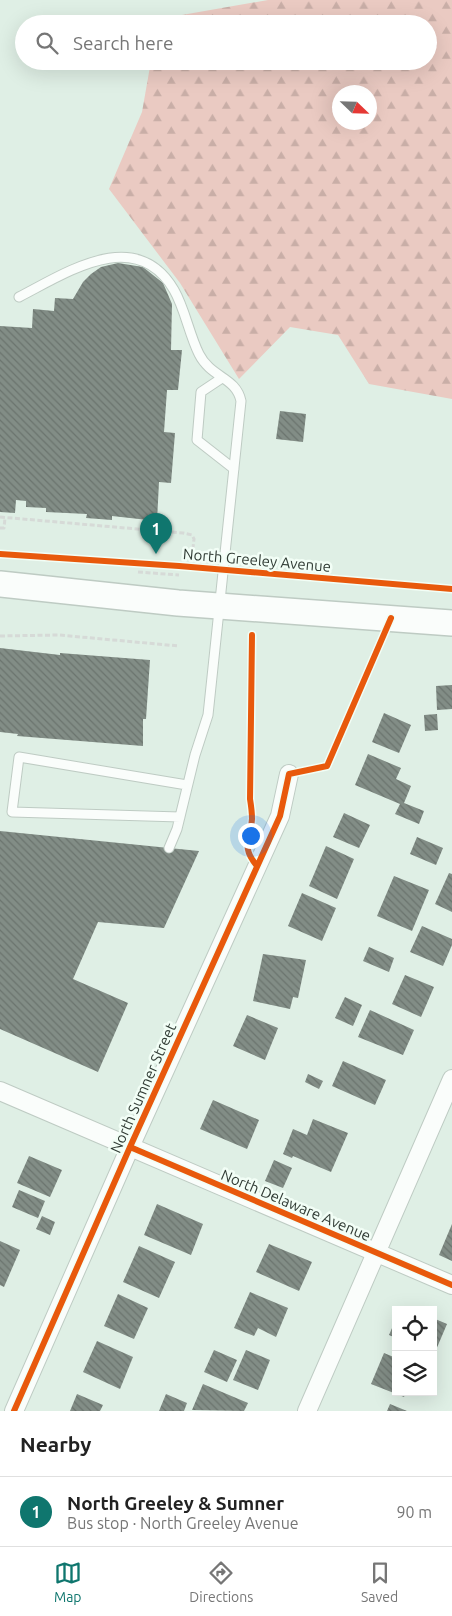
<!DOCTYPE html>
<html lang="en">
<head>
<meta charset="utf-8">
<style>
	:root { --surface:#fff; --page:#f6f6f6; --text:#222; --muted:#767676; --line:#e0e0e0; --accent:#0f766e }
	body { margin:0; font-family:Ubuntu,sans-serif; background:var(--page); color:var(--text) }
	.controls { position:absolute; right:15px; bottom:15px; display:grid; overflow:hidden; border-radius:0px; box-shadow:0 5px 20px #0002 }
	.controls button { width:45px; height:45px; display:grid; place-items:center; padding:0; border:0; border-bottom:1px solid var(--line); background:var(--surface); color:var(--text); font:25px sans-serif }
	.compass { position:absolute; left:332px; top:85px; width:45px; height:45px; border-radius:50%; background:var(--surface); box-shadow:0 5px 20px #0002; rotate:113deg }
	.you { position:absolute; left:250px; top:835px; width:18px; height:18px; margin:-12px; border:4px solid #fff; border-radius:50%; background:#1a73e8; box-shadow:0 0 0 8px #1a73e833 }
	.badge { display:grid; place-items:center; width:32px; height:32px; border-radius:50%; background:var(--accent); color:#fff; font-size:16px; font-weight:700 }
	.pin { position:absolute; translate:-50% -41px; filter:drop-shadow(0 1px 2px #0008) }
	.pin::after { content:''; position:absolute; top:26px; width:18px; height:15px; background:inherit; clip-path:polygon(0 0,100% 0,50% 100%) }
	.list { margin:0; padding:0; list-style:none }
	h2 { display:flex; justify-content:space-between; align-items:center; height:65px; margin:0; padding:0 20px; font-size:21px }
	h2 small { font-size:16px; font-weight:400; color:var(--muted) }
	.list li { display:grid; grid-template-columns:32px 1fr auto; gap:15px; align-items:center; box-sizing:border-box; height:70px; padding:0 20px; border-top:1px solid var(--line) }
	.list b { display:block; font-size:19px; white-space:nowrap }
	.list p { margin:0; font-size:16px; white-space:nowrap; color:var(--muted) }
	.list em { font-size:16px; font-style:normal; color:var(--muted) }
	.icon { flex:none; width:28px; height:28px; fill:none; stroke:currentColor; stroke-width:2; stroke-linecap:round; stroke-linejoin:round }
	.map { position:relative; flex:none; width:452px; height:1411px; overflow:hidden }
	.search { position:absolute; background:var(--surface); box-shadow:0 5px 20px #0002; left:15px; right:15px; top:15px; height:55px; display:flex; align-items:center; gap:12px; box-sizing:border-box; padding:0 18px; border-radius:28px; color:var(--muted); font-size:19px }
	.sheet { height:135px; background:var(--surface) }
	nav { display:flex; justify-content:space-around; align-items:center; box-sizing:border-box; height:70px; border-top:1px solid var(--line); background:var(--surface); font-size:14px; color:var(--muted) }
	nav a { display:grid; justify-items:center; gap:2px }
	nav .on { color:var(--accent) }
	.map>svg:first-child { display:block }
</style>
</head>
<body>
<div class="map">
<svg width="452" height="1411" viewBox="0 0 452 1411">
	<defs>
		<pattern id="forest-firs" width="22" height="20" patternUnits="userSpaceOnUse" patternTransform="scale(1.25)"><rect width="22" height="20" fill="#eacac2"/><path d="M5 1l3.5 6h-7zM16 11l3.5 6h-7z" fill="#c9aea7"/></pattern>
		<pattern id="building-back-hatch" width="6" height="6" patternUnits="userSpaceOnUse" patternTransform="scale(1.25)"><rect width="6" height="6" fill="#828d86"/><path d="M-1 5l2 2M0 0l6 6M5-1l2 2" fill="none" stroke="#6b746e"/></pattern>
	</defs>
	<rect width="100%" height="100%" fill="#dfefe5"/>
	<path fill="url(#forest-firs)" fill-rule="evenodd" d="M268,0H452V399L369,384L338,335L290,327L239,379L180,283L109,189L142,112L151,61H428V24H158L159,19ZM340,92H370V122H340Z"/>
	<path fill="url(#building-back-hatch)" d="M118,263L143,267L163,283L172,304L171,350H182L178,390H167L164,432L175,433L171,483L159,482L157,521L112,516V520L86,518L87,514L46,512V508L26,507V501L16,500L15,513L0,512V326L32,328L33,309L54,311L55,298L73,299L83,282L91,274L101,267Z
		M280,411L306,414L303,442L276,439Z
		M0,648L60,655V653L150,660L146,719H143V746L17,736L18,734L0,732Z
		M452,685V709L437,710L436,686Z
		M384,713L411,725L399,753L372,742Z
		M437,714L438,730L425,731L424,715Z
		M368,754L401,768L396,779L411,786L404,803L424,811L419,824L395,814L400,804L355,785Z
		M344,813L370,825L359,848L333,837Z
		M0,831L199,851L164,928L98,922L73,979L128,1003L98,1072L0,1029Z
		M417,837L443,848L436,865L410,854Z
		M326,846L354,859L337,899L309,886Z
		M449,873L452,874V912L435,904Z
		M394,876L429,890L412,931L377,916Z
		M302,893L336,908L322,941L288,926Z
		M422,926L452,939V945L443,966L410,952Z
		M369,947L394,958L389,972L363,961Z
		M263,954L306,960L298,998L293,997L290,1009L253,1001Z
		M405,975L434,987L421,1017L392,1004Z
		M345,997L362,1005L353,1026L335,1018Z
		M370,1010L414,1030L403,1055L358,1037Z
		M247,1015L278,1028L265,1060L233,1046Z
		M343,1061L386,1080L375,1105L332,1086Z
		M308,1074L323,1081L319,1089L305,1082Z
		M213,1100L259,1120L247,1149L200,1129Z
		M313,1119L348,1133L331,1172L293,1156L292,1158L283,1154L293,1129L307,1135Z
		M29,1156L62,1170L50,1197L17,1183Z
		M274,1160L292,1168L283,1188L265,1181Z
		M19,1190L45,1201L38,1218L12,1207Z
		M157,1204L203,1224L191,1255L144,1235Z
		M42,1216L55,1222L50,1235L36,1229Z
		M452,1224V1261L439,1255Z
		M0,1241L20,1250L4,1287L0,1285Z
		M269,1244L312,1262L299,1291L256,1272Z
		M139,1246L175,1262L159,1298L123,1282Z
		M250,1292L288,1308L276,1337L258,1328L254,1336L234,1328Z
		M118,1294L148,1308L134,1339L104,1326Z
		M433,1318L447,1324L433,1357Z
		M396,1319V1338L389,1335Z
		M97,1341L133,1357L120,1389L83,1372Z
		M214,1350L237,1360L227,1382L204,1372Z
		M246,1350L270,1360L258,1390L233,1380Z
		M384,1353L396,1358V1392H406L404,1397L371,1384Z
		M203,1384L248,1403L244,1411L192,1410Z
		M77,1394L103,1405L100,1411H70Z
		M166,1394L187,1403L184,1411H159Z
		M390,1404L407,1411H387Z"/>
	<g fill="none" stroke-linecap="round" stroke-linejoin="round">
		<g stroke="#becbc3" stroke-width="11">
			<path id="lane" d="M19,297C66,273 136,225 174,290C185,309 189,334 199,354C211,378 236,377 241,401L208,715L195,755L177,829L169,848
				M222,378L201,392L197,440L234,469
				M180,817L12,812L19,757L187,785"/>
		</g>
		<g stroke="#becbc3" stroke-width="20">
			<path id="street" d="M0,1091L452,1285
				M14,1411L130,1147L280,816L289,774
				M307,1411L452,1079"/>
		</g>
		<g stroke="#becbc3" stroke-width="28">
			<path id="secondary" d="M0,584L178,603L452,623"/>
		</g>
		<path stroke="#d6dad7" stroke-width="3" stroke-dasharray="5 2.5" stroke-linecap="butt" d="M0,517L183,533L192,535L194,539L192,556L210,557
			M0,528H4L5,518
			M138,572L179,575
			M0,636L59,635L179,646"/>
		<use href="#lane" stroke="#fafdfb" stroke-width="9"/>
		<use href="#street" stroke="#fafdfb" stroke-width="18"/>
		<use href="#secondary" stroke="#fafdfb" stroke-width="25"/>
		<g stroke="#f2fef6" stroke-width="9">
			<path id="cycleway" d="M0,554L179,566L452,589
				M252,635L250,799C251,805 252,812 252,819C251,841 240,845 257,866
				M130,1147L452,1285
				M14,1411L130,1147L280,816L289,774L327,766L391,618"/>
		</g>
		<use href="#cycleway" stroke="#e8590c" stroke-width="6"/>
	</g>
	<g text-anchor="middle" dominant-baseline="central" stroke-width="5" stroke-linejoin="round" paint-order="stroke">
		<g font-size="15" fill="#313c35" stroke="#f2fef6">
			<text transform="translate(257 560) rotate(5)">North Greeley Avenue</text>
			<text transform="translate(143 1088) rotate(-66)">North Sumner Street</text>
			<text transform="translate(296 1205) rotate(23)">North Delaware Avenue</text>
		</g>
	</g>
</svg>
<div class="controls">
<button><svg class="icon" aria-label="locate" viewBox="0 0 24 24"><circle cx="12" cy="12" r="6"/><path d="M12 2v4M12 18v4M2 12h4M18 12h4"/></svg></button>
<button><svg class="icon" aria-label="layers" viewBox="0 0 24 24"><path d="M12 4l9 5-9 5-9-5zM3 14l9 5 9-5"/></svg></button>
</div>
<svg class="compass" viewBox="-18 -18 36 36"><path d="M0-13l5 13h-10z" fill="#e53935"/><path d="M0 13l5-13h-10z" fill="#767676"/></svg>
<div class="you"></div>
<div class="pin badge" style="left:156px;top:554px">1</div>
<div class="search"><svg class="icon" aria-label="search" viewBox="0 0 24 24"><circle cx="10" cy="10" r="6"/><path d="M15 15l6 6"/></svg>Search here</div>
</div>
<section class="sheet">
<h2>Nearby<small></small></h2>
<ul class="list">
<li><span class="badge">1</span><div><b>North Greeley &amp; Sumner</b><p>Bus stop · North Greeley Avenue</p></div><em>90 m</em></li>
</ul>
</section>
<nav>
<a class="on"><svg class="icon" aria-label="map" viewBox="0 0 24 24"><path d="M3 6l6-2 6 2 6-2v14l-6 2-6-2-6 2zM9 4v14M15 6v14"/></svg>Map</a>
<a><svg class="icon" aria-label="directions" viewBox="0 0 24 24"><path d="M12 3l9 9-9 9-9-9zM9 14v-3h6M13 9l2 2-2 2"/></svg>Directions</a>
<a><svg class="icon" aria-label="saved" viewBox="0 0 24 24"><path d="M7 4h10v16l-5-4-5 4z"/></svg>Saved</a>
</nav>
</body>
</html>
